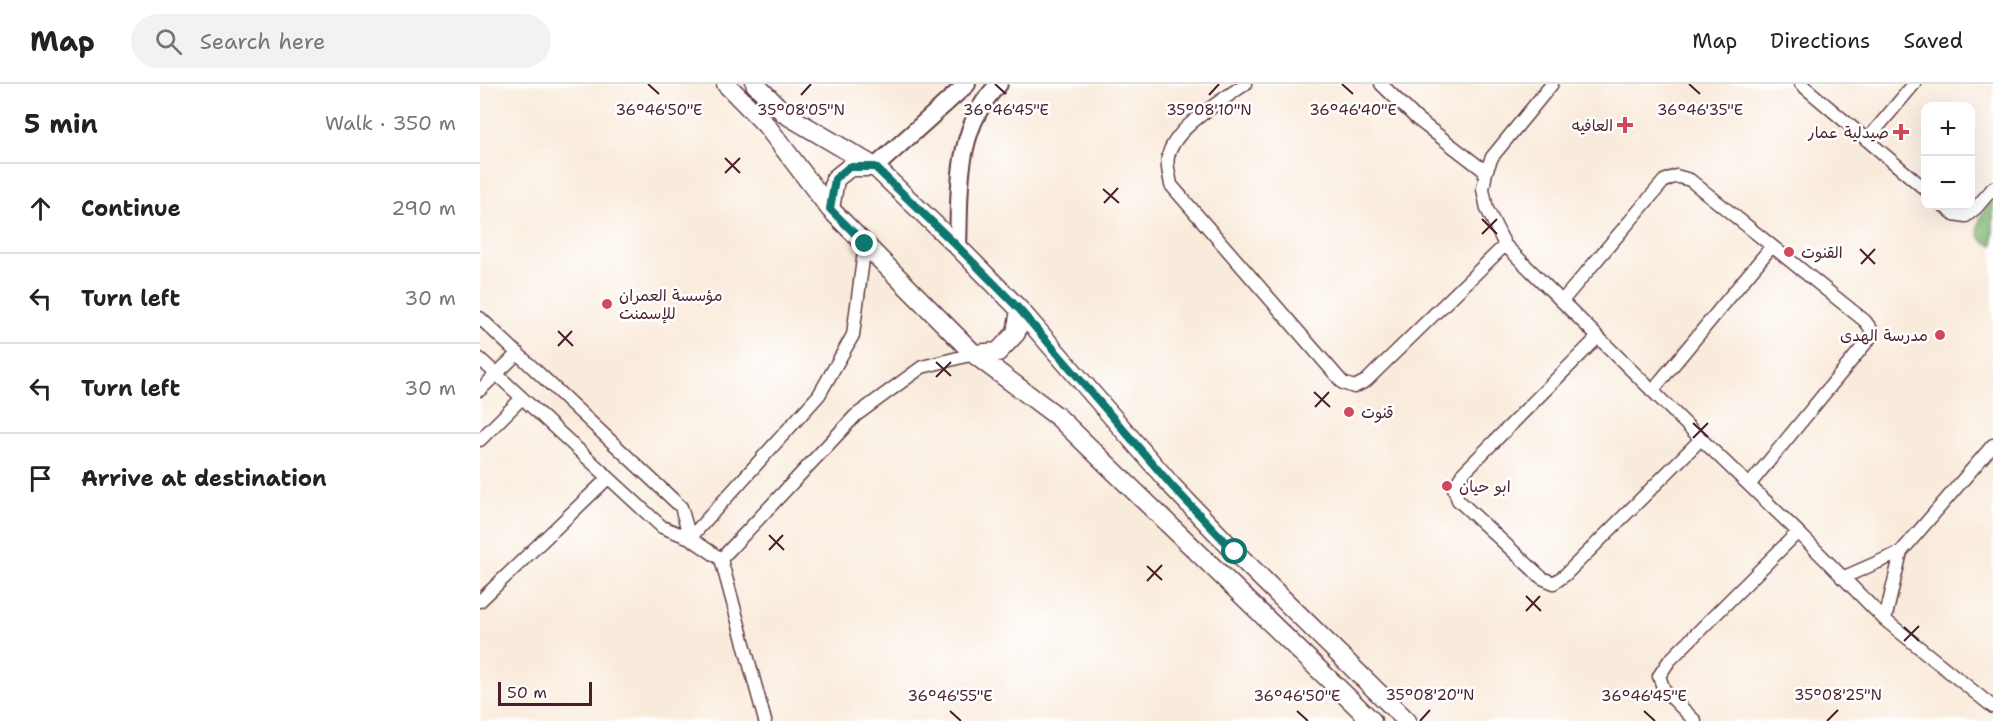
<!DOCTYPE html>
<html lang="en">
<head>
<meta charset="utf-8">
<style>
	:root { --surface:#fff; --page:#f2f2f2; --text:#222; --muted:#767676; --line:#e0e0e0 }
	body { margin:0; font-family:"Shantell Sans","Playpen Sans Arabic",sans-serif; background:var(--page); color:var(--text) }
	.controls { position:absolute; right:18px; top:18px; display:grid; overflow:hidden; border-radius:12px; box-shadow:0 6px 24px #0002 }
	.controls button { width:54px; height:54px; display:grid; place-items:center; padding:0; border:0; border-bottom:2px solid var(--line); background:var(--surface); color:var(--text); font:30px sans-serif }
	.scale { position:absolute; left:18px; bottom:15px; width:94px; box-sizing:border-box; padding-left:6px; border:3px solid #4a1f2b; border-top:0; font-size:16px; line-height:21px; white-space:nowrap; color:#4a1f2b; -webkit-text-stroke:4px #fff; paint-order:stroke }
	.stop { position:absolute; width:18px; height:18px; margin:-14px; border:4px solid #0f766e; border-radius:50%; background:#fff }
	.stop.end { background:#0f766e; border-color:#fff; box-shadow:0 2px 6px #0008 }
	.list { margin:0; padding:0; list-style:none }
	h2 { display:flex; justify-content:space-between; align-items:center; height:78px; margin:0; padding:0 24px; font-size:26px }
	h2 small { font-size:20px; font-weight:400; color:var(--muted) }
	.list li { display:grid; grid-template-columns:39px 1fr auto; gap:18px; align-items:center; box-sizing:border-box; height:90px; padding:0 24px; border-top:2px solid var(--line) }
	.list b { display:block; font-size:22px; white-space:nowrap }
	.list em { font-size:20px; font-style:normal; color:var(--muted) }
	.icon { flex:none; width:33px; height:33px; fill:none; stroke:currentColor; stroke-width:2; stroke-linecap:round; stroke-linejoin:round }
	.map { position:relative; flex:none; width:1513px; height:637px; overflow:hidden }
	header { display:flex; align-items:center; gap:36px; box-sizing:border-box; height:84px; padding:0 30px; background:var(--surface); border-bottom:2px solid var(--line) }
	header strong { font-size:28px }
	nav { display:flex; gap:33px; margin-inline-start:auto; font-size:21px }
	.search { width:420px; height:54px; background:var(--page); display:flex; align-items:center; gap:15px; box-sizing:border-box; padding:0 21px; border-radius:33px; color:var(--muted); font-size:22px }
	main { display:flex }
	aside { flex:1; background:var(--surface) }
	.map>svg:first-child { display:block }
</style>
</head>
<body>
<header>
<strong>Map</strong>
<div class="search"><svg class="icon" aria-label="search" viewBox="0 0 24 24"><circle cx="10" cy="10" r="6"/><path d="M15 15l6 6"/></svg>Search here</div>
<nav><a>Map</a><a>Directions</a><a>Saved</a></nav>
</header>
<main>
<aside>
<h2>5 min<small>Walk · 350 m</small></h2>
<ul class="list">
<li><svg class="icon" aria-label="ahead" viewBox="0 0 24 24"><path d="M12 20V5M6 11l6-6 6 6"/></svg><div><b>Continue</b></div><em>290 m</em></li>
<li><svg class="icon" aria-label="left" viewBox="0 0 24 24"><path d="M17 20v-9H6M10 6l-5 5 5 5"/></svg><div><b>Turn left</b></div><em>30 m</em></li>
<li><svg class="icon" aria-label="left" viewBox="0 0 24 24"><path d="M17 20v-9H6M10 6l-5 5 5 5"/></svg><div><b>Turn left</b></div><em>30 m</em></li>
<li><svg class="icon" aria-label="arrive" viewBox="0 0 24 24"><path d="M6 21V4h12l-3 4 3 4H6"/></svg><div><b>Arrive at destination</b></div></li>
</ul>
</aside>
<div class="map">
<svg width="1513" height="637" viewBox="0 0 1513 637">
	<rect width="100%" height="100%" fill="#fff"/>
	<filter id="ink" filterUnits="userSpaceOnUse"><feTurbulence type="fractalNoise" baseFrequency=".0167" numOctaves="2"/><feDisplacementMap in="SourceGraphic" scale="12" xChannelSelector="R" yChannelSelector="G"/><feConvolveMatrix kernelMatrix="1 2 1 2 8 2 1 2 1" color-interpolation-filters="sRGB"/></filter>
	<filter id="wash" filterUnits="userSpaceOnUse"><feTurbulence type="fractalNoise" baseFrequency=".008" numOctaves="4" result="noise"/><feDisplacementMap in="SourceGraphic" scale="24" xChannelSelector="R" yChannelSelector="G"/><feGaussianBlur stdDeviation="1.35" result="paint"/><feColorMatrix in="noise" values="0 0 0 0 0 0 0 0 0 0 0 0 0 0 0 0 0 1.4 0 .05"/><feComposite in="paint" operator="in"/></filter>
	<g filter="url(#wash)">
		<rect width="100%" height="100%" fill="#f9ebdb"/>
		<path fill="#84bb77" stroke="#676d51" stroke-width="1.5" d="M1513,117V161C1488,156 1499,128 1513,117Z"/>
	</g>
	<g filter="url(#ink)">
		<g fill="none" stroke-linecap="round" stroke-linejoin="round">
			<g stroke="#643e45" stroke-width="15">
				<path id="minor" d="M765,0C742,17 694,43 688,73C686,81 690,93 691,101L863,299L874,303L886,297L1025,161
					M901,0L937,35L1006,88
					M1072,0L1012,73L1006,88L1003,105L1007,125L1025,161L1221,355L1318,448L1405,536L1513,623
					M1321,0L1446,106
					M1387,56L1434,0
					M1464,122L1474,130L1486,132L1496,124L1513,104
					M1082,217L1184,97L1196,92L1210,96L1385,237L1391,245L1390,254L1270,400
					M0,234L201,423L210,454
					M1118,253L983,389L974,404L978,416L1062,494L1074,499L1085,491L1221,355
					M0,275L182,443L210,454L241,475L285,637
					M0,306L38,269
					M1172,307L1292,162
					M0,356L42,314
					M210,454L339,311L373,251L385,160
					M241,475L375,332L442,283L494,270
					M1362,494L1421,468L1513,361
					M0,517L128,394
					M1405,536L1421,468
					M1215,637L1184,606L1179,592L1189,577L1318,448"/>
			</g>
			<g stroke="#643e45" stroke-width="20">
				<path id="secondary" d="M395,83L487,0
					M478,163C480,106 475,43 519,0"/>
			</g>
			<g stroke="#643e45" stroke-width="21">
				<path id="primary" d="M246,0L286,41L350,125L494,270L578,333L892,637
					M275,0L305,30L395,83L478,163L540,226L692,402L755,468L927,637
					M350,125L355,95L370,83H394
					M494,270L518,268L536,249L540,226"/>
			</g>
			<use href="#minor" stroke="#fff" stroke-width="12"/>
			<use href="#secondary" stroke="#fff" stroke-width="16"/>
			<use href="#primary" stroke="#fff" stroke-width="18"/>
		</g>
	</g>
	<g fill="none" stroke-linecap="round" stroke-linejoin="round" filter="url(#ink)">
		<path stroke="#0f766e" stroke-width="8" d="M385,160L350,125L355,95L369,83H395L478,163L540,226L692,402L755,468"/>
	</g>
	<path fill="none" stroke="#4a1f2b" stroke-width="2" d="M168,0L179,10M515,0L526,10M862,0L873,10M1209,0L1220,10M321,11L331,0M729,11L739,0M245,74L260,89M245,89L260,74M623,105L639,119M624,119L638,104M1002,135L1017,150M1002,150L1017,135M1380,165L1395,180M1381,180L1395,165M78,247L93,262M78,262L92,247M456,278L471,292M456,293L471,278M834,308L850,323M835,323L849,308M1213,339L1228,353M1213,354L1228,339M289,451L304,466M289,466L303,451M667,482L682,496M667,497L682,481M1046,512L1061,527M1046,527L1060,512M1424,543L1439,557M1424,557L1439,542M470,627L481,637M817,627L828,637M1164,627L1175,637M940,637L950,626M1347,637L1358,626"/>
	<g fill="#d1495b" stroke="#fff" stroke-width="2">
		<path d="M1142 32h6v6h6v6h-6v6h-6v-6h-6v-6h6z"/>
		<path d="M1418 39h6v6h6v6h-6v6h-6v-6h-6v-6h6z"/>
		<circle cx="1309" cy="168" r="6"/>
		<circle cx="127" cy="220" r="6"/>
		<circle cx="1460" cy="251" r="6"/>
		<circle cx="869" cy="328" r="6"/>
		<circle cx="967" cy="402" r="6"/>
	</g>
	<g text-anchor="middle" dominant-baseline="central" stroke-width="5" stroke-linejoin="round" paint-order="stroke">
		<g font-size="16" fill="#4a1f2b" stroke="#fff" text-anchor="start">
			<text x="1133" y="41" text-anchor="end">العافيه</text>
			<text x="1409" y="48" text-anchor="end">صيدلية عمار</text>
			<text x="1321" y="168">القنوت</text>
			<text x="139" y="211">مؤسسة العمران<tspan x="139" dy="18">للإسمنت</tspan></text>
			<text x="1448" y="251" text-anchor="end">مدرسة الهدى</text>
			<text x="881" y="328">قنوت</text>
			<text x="979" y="402">ابو حيان</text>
		</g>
	</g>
	<g font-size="15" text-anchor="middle" fill="#4a1f2b" stroke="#fff" stroke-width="5" stroke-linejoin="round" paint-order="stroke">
		<text x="873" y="31">36°46'40"E</text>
		<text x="1220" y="31">36°46'35"E</text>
		<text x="179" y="31">36°46'50"E</text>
		<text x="526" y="31">36°46'45"E</text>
		<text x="321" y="31">35°08'05"N</text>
		<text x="729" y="31">35°08'10"N</text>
		<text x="950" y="616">35°08'20"N</text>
		<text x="1358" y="616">35°08'25"N</text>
		<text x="470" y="617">36°46'55"E</text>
		<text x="817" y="617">36°46'50"E</text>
		<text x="1164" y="617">36°46'45"E</text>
	</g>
</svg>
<div class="controls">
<button>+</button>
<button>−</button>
</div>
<div class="scale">50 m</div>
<div class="stop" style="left:755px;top:468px"></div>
<div class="stop end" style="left:385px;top:160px"></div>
</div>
</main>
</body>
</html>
